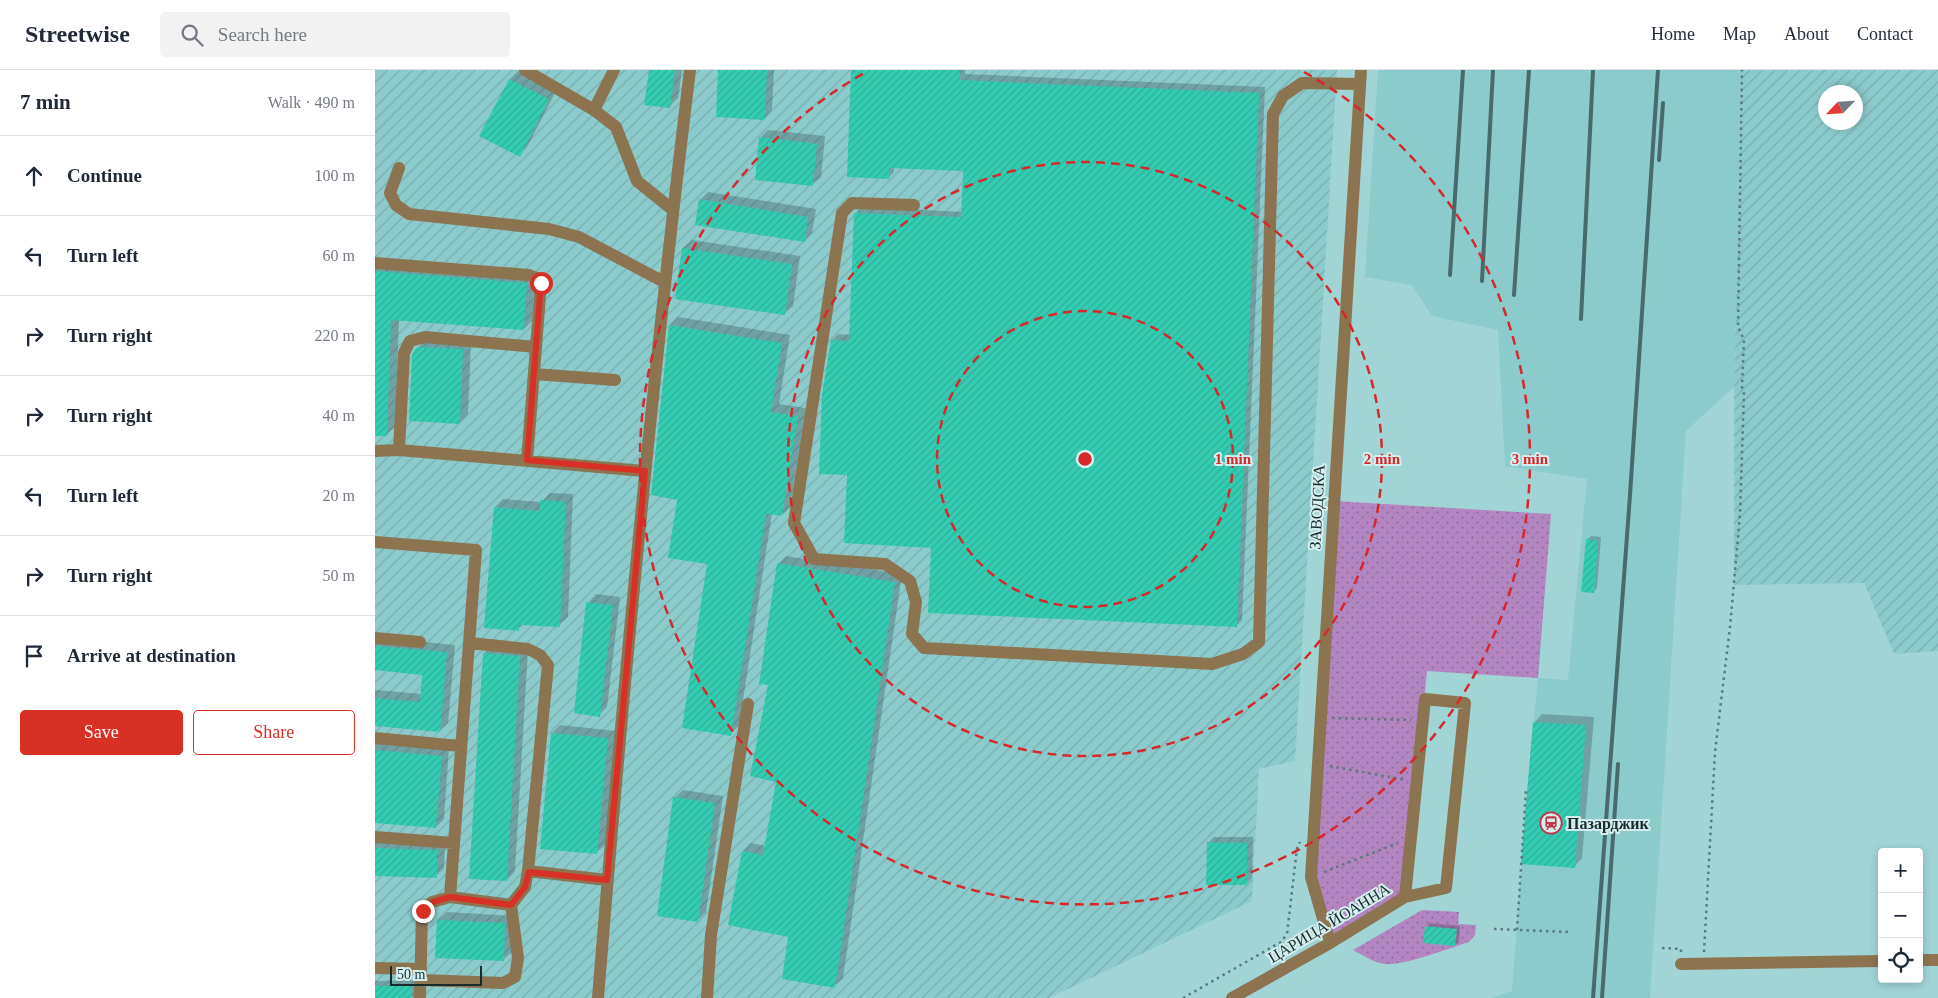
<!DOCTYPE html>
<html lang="en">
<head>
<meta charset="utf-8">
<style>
	:root { --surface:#fff; --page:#f2f2f3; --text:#1f2937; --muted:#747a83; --line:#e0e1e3; --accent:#d93025 }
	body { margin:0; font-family:"Times New Roman",serif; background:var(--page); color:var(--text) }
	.controls { position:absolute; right:15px; bottom:15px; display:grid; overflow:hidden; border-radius:5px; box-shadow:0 2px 8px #0003 }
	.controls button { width:45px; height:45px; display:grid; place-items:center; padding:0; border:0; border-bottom:1px solid var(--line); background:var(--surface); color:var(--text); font:25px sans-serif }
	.compass { position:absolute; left:1443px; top:15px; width:45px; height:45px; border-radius:50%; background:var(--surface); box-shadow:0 2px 8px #0003; rotate:245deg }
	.scale { position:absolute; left:15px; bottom:12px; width:92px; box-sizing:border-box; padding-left:5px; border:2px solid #172c2c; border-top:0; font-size:14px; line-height:18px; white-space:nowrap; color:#172c2c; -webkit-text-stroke:4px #d5efef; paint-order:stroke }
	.stop { position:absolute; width:15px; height:15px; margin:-11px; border:4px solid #d93025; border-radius:50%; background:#fff }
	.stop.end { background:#d93025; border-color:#fff; box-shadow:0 1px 5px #0008 }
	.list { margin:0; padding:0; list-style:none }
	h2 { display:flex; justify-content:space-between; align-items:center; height:65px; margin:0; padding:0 20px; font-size:21px }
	h2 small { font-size:16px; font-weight:400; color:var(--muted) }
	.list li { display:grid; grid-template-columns:32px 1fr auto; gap:15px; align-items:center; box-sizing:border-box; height:80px; padding:0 20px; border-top:1px solid var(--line) }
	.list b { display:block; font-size:19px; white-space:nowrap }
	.list em { font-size:16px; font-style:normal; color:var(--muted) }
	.actions { display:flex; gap:10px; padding:15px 20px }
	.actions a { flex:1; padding:11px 0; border:1px solid var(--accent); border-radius:5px; text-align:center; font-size:18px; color:var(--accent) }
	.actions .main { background:var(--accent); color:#fff }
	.icon { flex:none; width:28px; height:28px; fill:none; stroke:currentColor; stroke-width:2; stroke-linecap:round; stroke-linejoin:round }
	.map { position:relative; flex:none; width:1563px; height:928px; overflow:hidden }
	header { display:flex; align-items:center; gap:30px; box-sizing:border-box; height:70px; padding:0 25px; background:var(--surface); border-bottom:1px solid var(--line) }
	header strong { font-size:24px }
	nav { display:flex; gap:28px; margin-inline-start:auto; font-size:18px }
	.search { width:350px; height:45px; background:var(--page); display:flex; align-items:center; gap:12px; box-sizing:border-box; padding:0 18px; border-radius:5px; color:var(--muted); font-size:19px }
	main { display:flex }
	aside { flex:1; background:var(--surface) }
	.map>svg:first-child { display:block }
</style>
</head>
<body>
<header>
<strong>Streetwise</strong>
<div class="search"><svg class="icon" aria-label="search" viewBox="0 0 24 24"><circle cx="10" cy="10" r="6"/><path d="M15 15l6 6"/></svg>Search here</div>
<nav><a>Home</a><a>Map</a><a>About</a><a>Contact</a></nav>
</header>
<main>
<aside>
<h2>7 min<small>Walk · 490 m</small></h2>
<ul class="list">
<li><svg class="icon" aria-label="ahead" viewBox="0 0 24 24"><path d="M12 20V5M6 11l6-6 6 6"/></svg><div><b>Continue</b></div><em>100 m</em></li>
<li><svg class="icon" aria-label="left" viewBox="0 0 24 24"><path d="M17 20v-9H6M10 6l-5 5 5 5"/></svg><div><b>Turn left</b></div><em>60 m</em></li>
<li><svg class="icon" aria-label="right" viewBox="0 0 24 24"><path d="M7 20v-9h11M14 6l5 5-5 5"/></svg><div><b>Turn right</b></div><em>220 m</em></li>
<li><svg class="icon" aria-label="right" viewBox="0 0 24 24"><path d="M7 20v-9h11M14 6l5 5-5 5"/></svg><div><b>Turn right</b></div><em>40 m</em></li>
<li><svg class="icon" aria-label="left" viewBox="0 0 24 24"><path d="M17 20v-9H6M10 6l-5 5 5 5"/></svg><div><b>Turn left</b></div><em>20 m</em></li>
<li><svg class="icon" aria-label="right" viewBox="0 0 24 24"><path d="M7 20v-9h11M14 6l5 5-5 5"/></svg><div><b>Turn right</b></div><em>50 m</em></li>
<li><svg class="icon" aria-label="arrive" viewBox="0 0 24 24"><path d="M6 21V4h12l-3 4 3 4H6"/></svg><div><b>Arrive at destination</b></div></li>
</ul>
<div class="actions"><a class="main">Save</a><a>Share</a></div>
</aside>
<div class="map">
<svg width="1563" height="928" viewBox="0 0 1563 928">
	<defs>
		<pattern id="industrial-furrows" width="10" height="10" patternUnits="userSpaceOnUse" patternTransform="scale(1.25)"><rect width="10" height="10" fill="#8ccbcc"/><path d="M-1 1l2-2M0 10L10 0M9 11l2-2" fill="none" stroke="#78aeaf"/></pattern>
		<pattern id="grass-dots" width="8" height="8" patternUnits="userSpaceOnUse" patternTransform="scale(1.25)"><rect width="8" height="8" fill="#b386c1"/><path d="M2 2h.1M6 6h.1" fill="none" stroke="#916e9d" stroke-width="1.8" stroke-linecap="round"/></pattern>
		<pattern id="building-hatch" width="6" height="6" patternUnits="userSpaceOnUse" patternTransform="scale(1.25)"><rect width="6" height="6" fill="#34cdb2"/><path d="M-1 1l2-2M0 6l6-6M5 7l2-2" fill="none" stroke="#2db099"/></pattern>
	</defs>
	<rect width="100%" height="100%" fill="#a0d4d5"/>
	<path fill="#8ccbcc" d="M1003,0H1366L1359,317L1311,361L1275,928H1115L1137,921L1152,720L1163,608L1193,610L1212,409L1130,396L1123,260L1057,246L1037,215L990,207Z"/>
	<path fill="url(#industrial-furrows)" fill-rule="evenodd" d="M0,0H962L920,691L884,699L877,831L674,928H0Z
		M1366,0H1563V581L1519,584L1489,513L1359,515V317ZM1450,22H1480V52H1450Z"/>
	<path fill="url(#grass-dots)" d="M959,431L1176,444L1163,608L1052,601L1030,827L955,873L936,807Z
		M1047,840L1084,842L1083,854L1101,855L1100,865L1094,872C1075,878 1028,896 1010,894C999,893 988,885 978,880Z"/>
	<path fill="#0003" d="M275,0H307L303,28L295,36Z
		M344,0H399L397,40L389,49Z
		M478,0H590V4L890,17L867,550L861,556L557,476L473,404L457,270L463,264L475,265L481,143L487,137L588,142L590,100L519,97V102L513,108Z
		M143,1L181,21L152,77L144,86L106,66L135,9Z
		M393,60L450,66L446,107L437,115L385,68Z
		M333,122L441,139L437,163L429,171L325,130Z
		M317,170L425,186L418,236L409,244L308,178Z
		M0,192L160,205L157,251L149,259L24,250L20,357L11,365L0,364Z
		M303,247L415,265L404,334L431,338L415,437L407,445L397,443L364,656L355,664L334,493L304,429L295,255Z
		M50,270L96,271L93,344L85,352L42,279Z
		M175,423L198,424L193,547L184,555L149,554L143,559L120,437L128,429L166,432Z
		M1216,466L1226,467L1222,518L1218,522L1212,470Z
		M411,486L527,504L468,908L459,916L415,866L368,781L376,773L391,776L402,711L395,614L403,494Z
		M221,524L245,527L232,637L224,645L213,533Z
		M0,566L8,568L80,575L73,653L64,661L0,655V620L47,624L49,604L0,599Z
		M117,575L153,579L140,801L132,810L109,583Z
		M1167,644L1219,647L1207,788L1199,797L1159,653Z
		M185,655L241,661L230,775L221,783L177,663Z
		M0,672L74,678L69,749L61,757L0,752Z
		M308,720L348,726L331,842L323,850L299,728Z
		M839,767H878L877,808L871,814L833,773Z
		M0,770L70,772L69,798L61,806L0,805Z
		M72,842L138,846L137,882L128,890L63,850Z
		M1055,853L1085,856L1084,871L1080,875L1051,857Z
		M42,910L43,928H0V911Z"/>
	<path fill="url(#building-hatch)" d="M274,0H300L295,38L269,35Z
		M343,0H392L390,50L341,47Z
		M476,0H585L584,10L884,23L862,557L553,543L556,478L469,473L472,405L444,404L447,324L456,270L474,271L479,143L586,147L588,101L514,98V109L472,107Z
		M134,9L174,29L145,87L104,66Z
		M384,67L442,74L438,116L380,110Z
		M324,129L433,147L430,172L320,155Z
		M307,178L417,194L410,245L300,229Z
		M0,201L152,213L149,260L16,250L12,366H0Z
		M294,255L407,273L396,342L423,346L407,446L391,444L356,666L307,658L332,494L293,488L302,430L276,425Z
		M46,277L88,279L85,354L34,351L37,285L41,278Z
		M165,430L191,432L185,557L144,555V561L109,558L119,437L165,441Z
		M1211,469L1223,471L1219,523L1206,522Z
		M402,493L520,512L460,918L407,909L413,867L353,855L367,781L388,785L401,712L375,706L393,615L384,614Z
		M211,532L238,535L225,647L199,643Z
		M0,576L72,582L65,662L0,656V628L45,632L47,605L0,600Z
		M108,583L145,586L132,811L94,809Z
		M1158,652L1211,655L1200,798L1146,794Z
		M176,663L233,668L222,784L165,779Z
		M0,680L67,686L61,758L0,753Z
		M298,727L340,733L323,852L282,846Z
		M832,772L872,773V815H831Z
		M0,778L62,780V808L0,806Z
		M62,850L130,853L129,891L60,888Z
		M1050,856L1082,859L1080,876L1048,873Z
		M37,915V928H0V916Z"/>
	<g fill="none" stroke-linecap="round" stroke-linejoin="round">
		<path stroke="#587b7c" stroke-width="2.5" stroke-dasharray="2.5 4" stroke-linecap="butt" d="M957,648L1036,650
			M955,696L1031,710
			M949,802L1023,773
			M1119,859L1195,862
			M1142,860L1151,720
			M1287,878L1306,879V882
			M1329,882L1340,682L1355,557L1365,444L1369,322L1367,317L1369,270L1363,257L1367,0
			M808,928L906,872L912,864L922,778L925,772"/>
		<path stroke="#8c7451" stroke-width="12" d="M150,0L219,40L241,57L262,111L298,140
			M219,40L239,0
			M24,98L15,123L21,135L34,144L174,159L204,167L289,212
			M539,135L477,133L467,143L419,453L439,489L510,494L535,511L541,532L537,564L549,578L837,594L868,584L884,572L898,44L908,26L927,13L985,14
			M0,193L154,205L162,208L166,213L161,277
			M159,304L240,310
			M0,381L24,380
			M152,390L161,277L50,267L35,271L29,283L24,380L269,401
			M0,472L101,480L75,827
			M0,568L45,572
			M0,668L85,676
			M0,767L79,773
			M153,801L232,810
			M955,873L936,807L986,0
			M1544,890H1563
			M1306,894L1507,891
			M0,898L46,899
			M46,910L128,913L140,907L143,888L136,835
			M45,928L47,841L57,832L75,827L136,835L150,817L153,801L173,595L165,585L153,579L95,573
			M223,928C248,618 277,309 315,0
			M332,928L336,865L373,634
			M857,928L955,873L1030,827L1071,818L1090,633L1050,629L1030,827"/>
		<path stroke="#496a6a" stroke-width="4" d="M1284,90L1288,33
			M1075,205L1088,0
			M1107,211L1118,0
			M1139,225L1154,0
			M1206,249L1218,0
			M1218,928L1255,425L1283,0
			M1227,928L1243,694"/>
	</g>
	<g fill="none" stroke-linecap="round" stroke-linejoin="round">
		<path stroke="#d93025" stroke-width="6" d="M48,841L58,832L75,827L136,835L150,817L154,802L232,810L270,401L152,390L166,213"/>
	</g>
	<g fill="none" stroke="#d62828" stroke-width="2.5" stroke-dasharray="9 6">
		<circle cx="710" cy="389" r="148"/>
		<circle cx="710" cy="389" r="297"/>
		<path d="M929 2A445 445 0 1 1 491 2"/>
	</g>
	<defs>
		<g id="station-ring" transform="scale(1.125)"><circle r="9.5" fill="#d5efef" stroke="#c43449" stroke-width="1.5"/><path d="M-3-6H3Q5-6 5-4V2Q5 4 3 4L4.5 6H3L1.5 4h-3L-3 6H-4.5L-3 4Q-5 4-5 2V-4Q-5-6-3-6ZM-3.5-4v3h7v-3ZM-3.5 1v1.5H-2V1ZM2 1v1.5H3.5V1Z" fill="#c43449"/></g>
	</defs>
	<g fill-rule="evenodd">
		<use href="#station-ring" x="1176" y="753"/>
	</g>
	<g text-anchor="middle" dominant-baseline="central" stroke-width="4" stroke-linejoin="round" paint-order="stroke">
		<g font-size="16" fill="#172c2c" stroke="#d5efef">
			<text transform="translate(942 437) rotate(-87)">ЗАВОДСКА</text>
			<text transform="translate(954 853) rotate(-31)">ЦАРИЦА ЙОАННА</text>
		</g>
		<g font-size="16" font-weight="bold" fill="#172c2c" stroke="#d5efef" text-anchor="start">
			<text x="1192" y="753">Пазарджик</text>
		</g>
	</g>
	<circle cx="710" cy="389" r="8" fill="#d62828" stroke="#d5efef" stroke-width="2.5"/>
	<g font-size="15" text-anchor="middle" font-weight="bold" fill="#d62828" stroke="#d5efef" stroke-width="4" stroke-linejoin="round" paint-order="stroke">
		<text x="858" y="394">1 min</text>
		<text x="1007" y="394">2 min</text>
		<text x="1155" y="394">3 min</text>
	</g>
</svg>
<div class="controls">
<button>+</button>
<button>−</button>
<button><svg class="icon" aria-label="locate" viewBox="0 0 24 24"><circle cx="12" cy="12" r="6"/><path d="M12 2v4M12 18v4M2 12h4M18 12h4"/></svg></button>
</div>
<svg class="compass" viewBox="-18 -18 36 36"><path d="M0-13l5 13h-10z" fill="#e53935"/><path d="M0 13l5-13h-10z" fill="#747a83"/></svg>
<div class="scale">50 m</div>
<div class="stop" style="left:166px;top:213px"></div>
<div class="stop end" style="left:48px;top:841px"></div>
</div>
</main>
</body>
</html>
